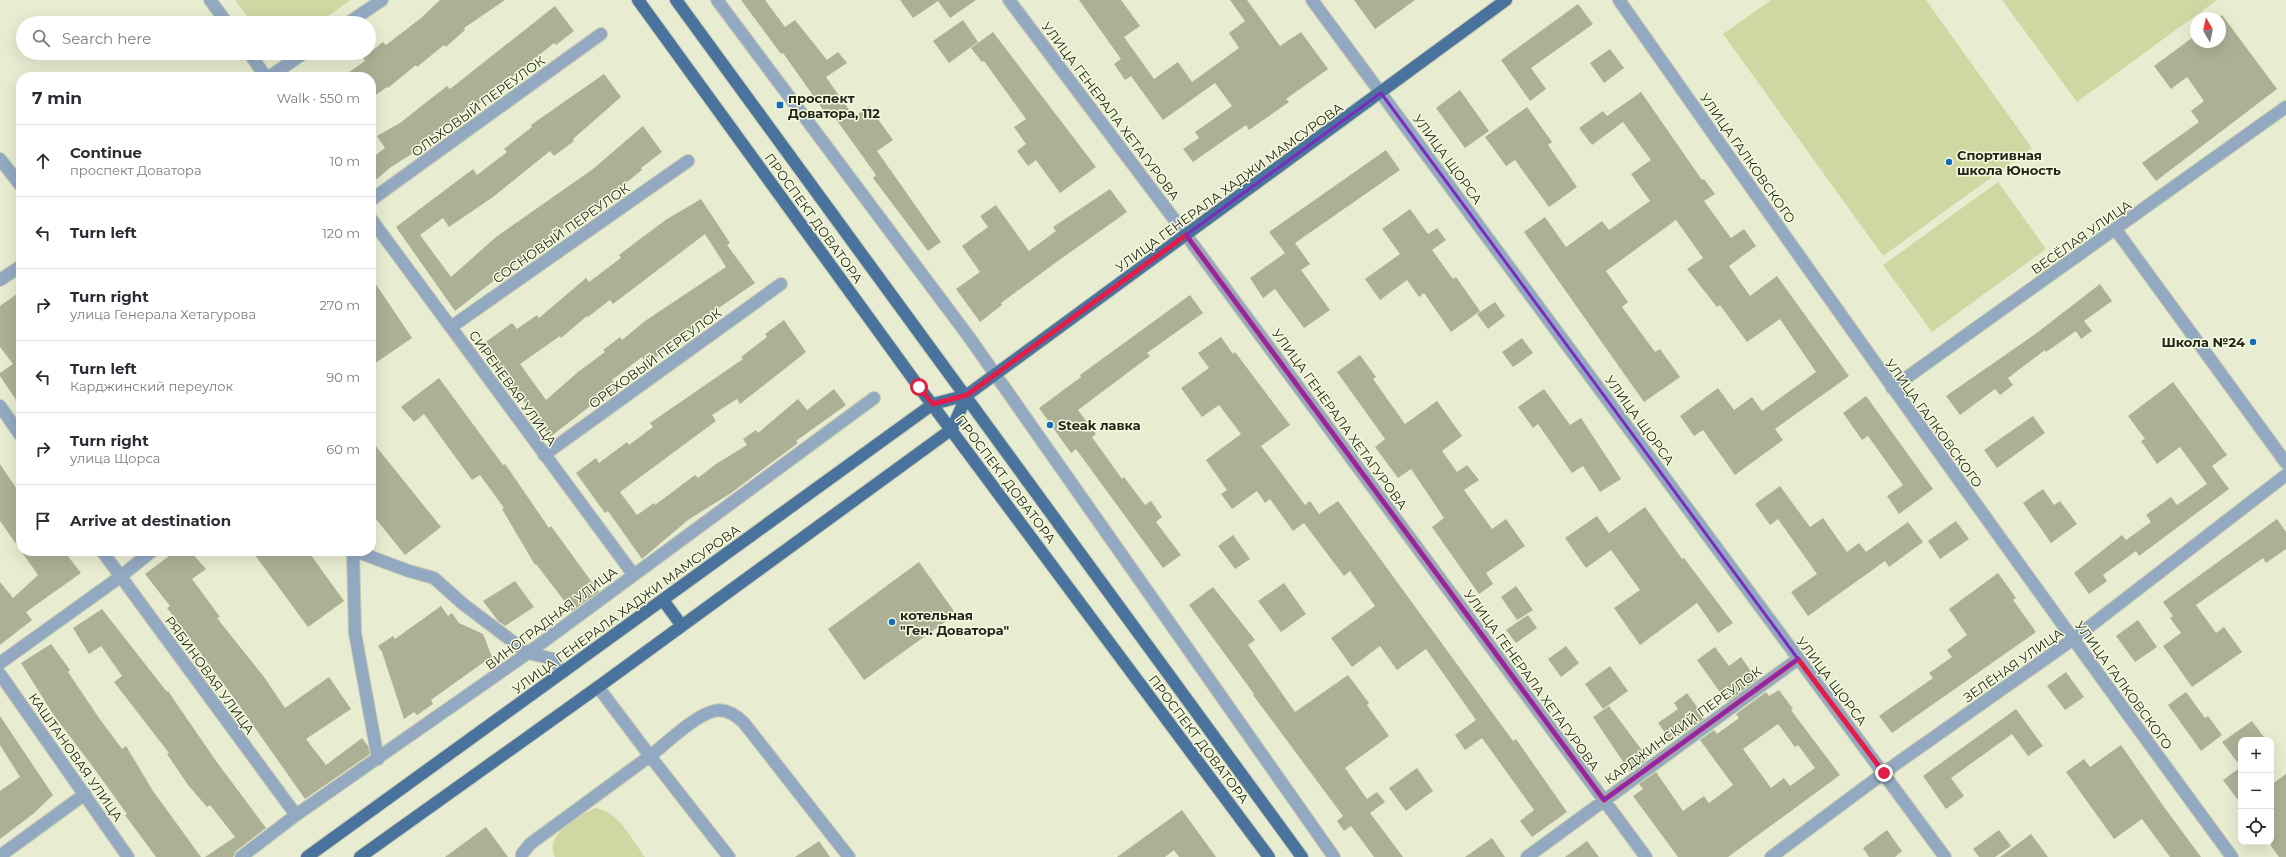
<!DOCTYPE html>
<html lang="en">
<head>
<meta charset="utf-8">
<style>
	:root { --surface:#fff; --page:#f2f2f3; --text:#2b2b33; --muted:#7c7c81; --line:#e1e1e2 }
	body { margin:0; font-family:Montserrat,sans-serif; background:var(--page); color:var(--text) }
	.controls { position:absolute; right:12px; bottom:12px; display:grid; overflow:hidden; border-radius:8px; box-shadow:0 4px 16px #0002 }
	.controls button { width:36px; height:36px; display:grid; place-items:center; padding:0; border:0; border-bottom:1px solid var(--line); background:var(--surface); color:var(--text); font:20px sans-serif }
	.compass { position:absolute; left:2190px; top:12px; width:36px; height:36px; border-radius:50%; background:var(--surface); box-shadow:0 4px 16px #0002; rotate:351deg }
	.stop { position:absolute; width:12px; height:12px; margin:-9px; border:3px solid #e11d48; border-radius:50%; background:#fff }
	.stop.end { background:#e11d48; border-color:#fff; box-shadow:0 1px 4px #0008 }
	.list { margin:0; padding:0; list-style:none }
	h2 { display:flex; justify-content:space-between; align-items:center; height:52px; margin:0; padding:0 16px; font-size:17px }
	h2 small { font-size:13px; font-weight:400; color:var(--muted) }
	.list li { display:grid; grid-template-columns:26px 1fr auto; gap:12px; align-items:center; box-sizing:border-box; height:72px; padding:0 16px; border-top:1px solid var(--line) }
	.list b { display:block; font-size:15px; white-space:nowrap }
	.list p { margin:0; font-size:13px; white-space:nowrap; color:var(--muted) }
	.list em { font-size:13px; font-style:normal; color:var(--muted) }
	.icon { flex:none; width:22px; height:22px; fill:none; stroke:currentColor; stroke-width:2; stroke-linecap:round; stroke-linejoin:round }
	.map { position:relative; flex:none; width:2286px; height:857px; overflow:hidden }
	.search { position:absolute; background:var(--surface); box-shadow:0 4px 16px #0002; left:16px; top:16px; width:360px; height:44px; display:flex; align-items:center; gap:10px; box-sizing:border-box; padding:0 14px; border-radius:22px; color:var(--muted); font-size:15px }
	.panel { position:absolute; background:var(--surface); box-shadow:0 4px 16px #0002; left:16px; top:72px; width:360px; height:484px; border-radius:16px }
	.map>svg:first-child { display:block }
</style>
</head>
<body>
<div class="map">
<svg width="2286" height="857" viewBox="0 0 2286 857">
	<rect width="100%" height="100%" fill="#e8edd1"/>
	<path fill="#cfd8a3" d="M235,0H351L318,23H252Z
		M1771,0H1926L2032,148L1883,256L1723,34Z
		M2002,0H2217L2077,102Z
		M1998,182L2046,249L1932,332L1883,265Z
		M595,808C618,810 632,840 645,857H555C543,835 579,816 595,808Z"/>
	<path fill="#acb196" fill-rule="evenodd" d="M440,0H505L464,28L465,30L446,47L444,45L417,67L416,65L388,88L387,87L371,98V77H342L365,61L363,58L383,42L386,45L421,18Z
		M741,0H765L785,27L795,20L827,60L838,52L847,63L826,77L854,117L869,106L880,122L893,140L877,151L941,242L928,251L873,178L876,175L833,115L829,118L783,53L781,54Z
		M900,0H976L950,18L938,1L913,18Z
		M1079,0H1121L1140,26L1124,37L1154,79L1178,62L1192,82L1239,48L1229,33L1245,21L1230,0H1247L1280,46L1301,32L1328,69L1286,99L1289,102L1249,130L1246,125L1193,162L1183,149L1199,138L1195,132L1232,106L1215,83L1163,120L1131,76L1125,80L1114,64L1121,59Z
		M1354,0H1415L1375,29Z
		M1578,4L1593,24L1531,68L1546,89L1530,101L1501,60Z
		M555,6L574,31L556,45L554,43L476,106L473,104L451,123L416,147L418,150L391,167L371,184V159L385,148L377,136L400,123L447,86L450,89Z
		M2222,15L2277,89L2156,181L2142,163L2199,122L2191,111L2204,101L2187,77L2171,89L2154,66L2196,35V42H2220L2219,18Z
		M963,20L978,42L949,63L933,41Z
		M993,32L1096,167L1060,193L1036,160L1028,166L1017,151L1026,144L1014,127L1026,119L984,61L982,62L971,48Z
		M1610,49L1624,68L1604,83L1590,63Z
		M604,74L621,97L573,139L574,141L554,156L550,151L493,197L449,227L443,218L420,235L451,277L496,237L593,169L643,126L662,152L641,168L642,170L602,202L603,204L555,233L455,311L396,227L473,169L477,175L507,152L504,149L532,127L531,125Z
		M1460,90L1489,131L1465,148L1436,108Z
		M1641,92L1702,180L1704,179L1715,194L1704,201L1731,238L1744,229L1756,246L1729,266L1750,296L1777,276L1849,376L1775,429L1783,440L1735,475L1703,430L1694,436L1680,416L1718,388L1734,410L1752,397L1762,411L1816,372L1780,319L1747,342L1720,305L1717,307L1687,269L1703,258L1676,220L1606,271L1628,302L1622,307L1655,352L1660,349L1680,377L1644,402L1524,232L1545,217L1566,247L1602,221L1609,230L1650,201L1631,174L1651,160L1623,122L1592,145L1579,128L1603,111L1607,116Z
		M1527,107L1552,142L1548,145L1577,187L1549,207L1515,160L1506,166L1485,137Z
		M1386,150L1400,170L1295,243L1310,264L1301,270L1330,310L1304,328L1275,289L1263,298L1250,278L1285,253L1269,232Z
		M1110,189L1127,212L1055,263L1001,303L1002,305L980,322L956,289L980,272L962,246L988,227L980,216L996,205L1029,251L1056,231L1053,227Z
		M701,199L730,243L727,245L755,283L694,325L696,328L674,345L673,343L648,364L642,357L612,380L618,389L600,402L598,400L550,437L512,385L509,386L480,346L512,323L517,329L537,315L539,318L586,278L589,282L621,258L619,255L640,239L667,219ZM705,234L726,267L645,321L622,340L620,337L603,350L605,352L578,372L546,400L520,364L560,336L561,338L587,316L588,317L610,300L613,304Z
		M1410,209L1428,234L1437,228L1446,240L1432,250L1453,279L1456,277L1480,311L1451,332L1424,293L1419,297L1407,280L1380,300L1365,279L1400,254L1382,229Z
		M371,277L412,338L371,366Z
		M2100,284L2112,301L2084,321L2092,331L2081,339L2076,331L2046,352L2045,350L2008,378L2013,385L2000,395L1995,389L1960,415L1946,396L2034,335Z
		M21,291V407L0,376V373L13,364L0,347V306Z
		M1190,295L1203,313L1147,353L1150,356L1078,410L1096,434L1092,437L1122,479L1124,477L1145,505L1151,501L1162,517L1156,522L1181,555L1163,568L1076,449L1071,453L1039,408L1081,377L1080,375Z
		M1495,302L1505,316L1488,329L1477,314Z
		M784,320L806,352L740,404L737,399L712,415L716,421L620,492L637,515L654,503L655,505L695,475L698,478L716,464L747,445L743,439L756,430L758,433L798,399L807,410L834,389L846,405L796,441L798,443L731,493L688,520L642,559L608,511L605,513L576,473L596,458L599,463L627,442L629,445L653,427L650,423L743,359L741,357L767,337L765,334Z
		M1221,337L1233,354L1235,352L1290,425L1261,446L1305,505L1310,501L1319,514L1338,501L1513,741L1516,739L1567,812L1532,837L1520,821L1534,810L1482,738L1465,750L1455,735L1476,720L1426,649L1397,670L1380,646L1352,667L1331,638L1375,606L1350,571L1344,576L1304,523L1293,531L1270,499L1265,503L1257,491L1232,509L1221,494L1227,490L1206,460L1241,434L1219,405L1202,417L1181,388L1209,368L1198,353Z
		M1522,338L1533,353L1513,367L1502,352Z
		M1360,355L1376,377L1373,379L1405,424L1437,401L1462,436L1442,451L1457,472L1467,465L1479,480L1464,490L1492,529L1506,519L1525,546L1486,573L1493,584L1479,594L1432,527L1444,518L1411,469L1398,478L1375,447L1385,439L1337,372Z
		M439,378L503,465L505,464L549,528L551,526L599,592L572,611L536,564L535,565L502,509L504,508L480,475L472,480L424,414L414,422L401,407Z
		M2173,382L2227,455L2212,466L2229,489L2139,556L2136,551L2103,575L2107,581L2089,594L2074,573L2122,535L2126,540L2151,522L2146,515L2171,497L2177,505L2207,484L2180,447L2157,464L2141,441L2145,439L2128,416Z
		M1544,389L1570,425L1581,418L1621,479L1600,492L1583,466L1572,473L1538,424L1533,428L1518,407Z
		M1866,396L1933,489L1899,514L1887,496L1903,485L1868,436L1862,440L1843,413Z
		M2033,416L2045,433L1997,468L1984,450Z
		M371,440L441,527L405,555L371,513Z
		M0,464L21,495V551H64L81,573L26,612L32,620L0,645V582L13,598L38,575L0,521Z
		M1780,486L1810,527L1823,518L1847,552L1859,543L1866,552L1908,522L1923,542L1889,567L1885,561L1808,616L1791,592L1817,574L1778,519L1770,525L1755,504Z
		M2043,489L2054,505L2060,501L2077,524L2051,543L2023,503Z
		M1645,507L1682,559L1684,558L1733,623L1718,633L1697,603L1640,645L1614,608L1640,590L1611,550L1586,568L1565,538L1597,516L1609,533Z
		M2277,519L2286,532V549L2266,563L2263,558L2196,605L2216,633L2224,627L2242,652L2192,687L2163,646L2181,633L2170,618L2173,616L2163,602Z
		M1956,521L1969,539L1940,559L1928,541Z
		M1233,535L1250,559L1235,569L1218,546Z
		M176,551H190L206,569L192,579L220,617L217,618L264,677L285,708L329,677L351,709L306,739L326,765L362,738L368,746L370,754L305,799L234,698L167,608L170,606L145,574Z
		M252,551H308L344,601L308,627Z
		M919,562L956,614L864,680L828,629Z
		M1998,573L2016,598L2013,600L2036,632L1892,733L1879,716L1933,678L1929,673L1952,657L1947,650L1967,635L1949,609Z
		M515,581L534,607L505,626L498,621L483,601Z
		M1284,583L1306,614L1281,632L1258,601Z
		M1516,586L1533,610L1517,620L1501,597Z
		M1213,587L1255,640L1248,645L1295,712L1348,675L1369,703L1367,705L1389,736L1345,768L1367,799L1377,792L1385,802L1370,813L1403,857H1374L1351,826L1344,831L1337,821L1343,816L1253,695L1254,694L1189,605Z
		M441,606L448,616L452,613L459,623L483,634L493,659L484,662L431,700L433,704L417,715L414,712L404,719L382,652L378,646L393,636L395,639Z
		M102,609L167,692L168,691L216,761L266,828L236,851L233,857H205L235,837L210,805L207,807L188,785L167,754L169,753L114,682L122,676L101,646L89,654L73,628Z
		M1528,615L1537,628L1516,643L1506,630Z
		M2138,620L2157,647L2135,662L2116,636Z
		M51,644L70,670L68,672L99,718L122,749L126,746L153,791L201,857H156L125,815L127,814L93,767L53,714L21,663Z
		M1566,646L1579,663L1561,677L1548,659Z
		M1715,647L1729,666L1741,657L1757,680L1727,702L1697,660Z
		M1610,666L1628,691L1603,709L1585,684Z
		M2066,672L2084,697L2065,710L2047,686Z
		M1779,690L1793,709L1791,710L1840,775L1728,857H1678L1633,796L1643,789L1639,784L1656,772L1683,811L1704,796L1709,803L1733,785L1700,740L1714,730L1717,734L1739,718L1736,714L1766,692L1769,696ZM1778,724L1795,747L1798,745L1815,768L1790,786L1784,778L1771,788L1743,749Z
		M2186,692L2205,718L2208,716L2222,735L2201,751L2168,705Z
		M1687,693L1705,718L1671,741L1658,723L1678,709L1674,703Z
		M1609,706L1647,757V760L1630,772L1593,717Z
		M2016,709L2043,746L2028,756L2012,734L1951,778L1964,796L1946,809L1923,776Z
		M0,716L53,795L33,814L0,839V791L20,777L0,745Z
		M2252,721L2266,740H2241V804L2223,780L2241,767L2222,742Z
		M2121,745L2164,807L2201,857H2170L2142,819L2114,839L2066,772L2084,759L2090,767Z
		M1417,768L1433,791L1406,811L1389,788Z
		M2286,774V857H2279L2271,846V785Z
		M1182,810L1216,857H1179L1174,850L1165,857H1117Z
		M486,827L508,857H445Z
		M1887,830L1902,851L1895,857H1869L1863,848Z
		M1999,830L2011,846L1995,857H1979L1973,849Z
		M2031,834L2048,857H2000Z
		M1492,838L1505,857H1465Z
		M819,841L830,857H795Z
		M1587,841L1599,857H1565Z"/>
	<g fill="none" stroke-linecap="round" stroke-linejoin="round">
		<g stroke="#c5c9b0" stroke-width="14">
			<path id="minor" d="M210,0L227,23
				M717,0L969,337L1334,857
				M1009,0L1186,235L1646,857
				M1312,0L1945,857
				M1619,0C1821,288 2024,574 2232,857
				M348,23L382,0
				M249,53L266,77
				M269,77L304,53
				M0,159L21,186
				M371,200L601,34
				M371,219L633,574
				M2116,230L2286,463
				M0,280L21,266
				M451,327L688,161
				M1892,388L2286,107
				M0,406L21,436
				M544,455L781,284
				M102,551L296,815
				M353,551L355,633L378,759
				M355,551L409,571L434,578L463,604L528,653L553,659L563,672
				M0,663L120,577L152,551
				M0,674L128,857
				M0,856L85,794
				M241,857L296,815L528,653L874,398
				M522,857V854L530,844L650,756L598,687
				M729,857L650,756C667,743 694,716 714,711C726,708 736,715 744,723L849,857
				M1527,857L1798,659
				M1771,857L1896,764L2072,640L2286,475"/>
		</g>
		<g stroke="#c5c9b0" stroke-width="14">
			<path id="major" d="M638,0L919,387L1269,857
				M676,0L1302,857
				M663,600L682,626
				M307,857L933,404L967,395L1506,0
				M360,857L598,687L952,429L967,395"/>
		</g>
		<use href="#minor" stroke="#93a9c2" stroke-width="12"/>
		<use href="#major" stroke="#49729d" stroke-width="12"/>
	</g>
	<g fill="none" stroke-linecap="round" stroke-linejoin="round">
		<path stroke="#e11d48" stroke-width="5" d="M919,387L933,404L967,395L1186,235L1604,800L1798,659L1884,773"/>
	</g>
	<path fill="none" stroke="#7b2cbf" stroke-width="3" stroke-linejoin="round" d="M1381,93L1798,659L1604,800L1186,235Z"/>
	<g fill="#156bb9" stroke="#f5fbde" stroke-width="1.5">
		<rect x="776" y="101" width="8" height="8" rx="2"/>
		<circle cx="1949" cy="162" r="4"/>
		<circle cx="2253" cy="342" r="4"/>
		<circle cx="1050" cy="425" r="4"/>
		<circle cx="892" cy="622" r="4"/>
	</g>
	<g text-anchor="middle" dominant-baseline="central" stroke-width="3" stroke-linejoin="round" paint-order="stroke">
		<g font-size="13" font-weight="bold" fill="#23251a" stroke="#f5fbde" text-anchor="start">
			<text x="788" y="98">проспект<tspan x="788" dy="15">Доватора, 112</tspan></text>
			<text x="1957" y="155">Спортивная<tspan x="1957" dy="15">школа Юность</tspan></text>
			<text x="2245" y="342" text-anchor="end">Школа №24</text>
			<text x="1058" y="425">Steak лавка</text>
			<text x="900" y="615">котельная<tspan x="900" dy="15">"Ген. Доватора"</tspan></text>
		</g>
		<g font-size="13" fill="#23251a" stroke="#f5fbde">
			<text transform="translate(478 106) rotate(-36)">ОЛЬХОВЫЙ ПЕРЕУЛОК</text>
			<text transform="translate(1111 111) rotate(53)">УЛИЦА ГЕНЕРАЛА ХЕТАГУРОВА</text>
			<text transform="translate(1748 158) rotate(55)">УЛИЦА ГАЛКОВСКОГО</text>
			<text transform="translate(1448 159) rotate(54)">УЛИЦА ЩОРСА</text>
			<text transform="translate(1229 187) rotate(-36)">УЛИЦА ГЕНЕРАЛА ХАДЖИ МАМСУРОВА</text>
			<text transform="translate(814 218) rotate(54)">ПРОСПЕКТ ДОВАТОРА</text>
			<text transform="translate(561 233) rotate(-35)">СОСНОВЫЙ ПЕРЕУЛОК</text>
			<text transform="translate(2081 237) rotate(-35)">ВЕСЁЛАЯ УЛИЦА</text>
			<text transform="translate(655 358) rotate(-36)">ОРЕХОВЫЙ ПЕРЕУЛОК</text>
			<text transform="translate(513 388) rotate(54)">СИРЕНЕВАЯ УЛИЦА</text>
			<text transform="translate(1340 419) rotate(54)">УЛИЦА ГЕНЕРАЛА ХЕТАГУРОВА</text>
			<text transform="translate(1640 420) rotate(54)">УЛИЦА ЩОРСА</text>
			<text transform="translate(1934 423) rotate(54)">УЛИЦА ГАЛКОВСКОГО</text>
			<text transform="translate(1006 479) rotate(53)">ПРОСПЕКТ ДОВАТОРА</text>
			<text transform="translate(626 609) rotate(-36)">УЛИЦА ГЕНЕРАЛА ХАДЖИ МАМСУРОВА</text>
			<text transform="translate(551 618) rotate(-37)">ВИНОГРАДНАЯ УЛИЦА</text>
			<text transform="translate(2013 665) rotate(-35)">ЗЕЛЁНАЯ УЛИЦА</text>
			<text transform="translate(210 675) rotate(54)">РЯБИНОВАЯ УЛИЦА</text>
			<text transform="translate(1532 680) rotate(54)">УЛИЦА ГЕНЕРАЛА ХЕТАГУРОВА</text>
			<text transform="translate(1832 681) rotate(53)">УЛИЦА ЩОРСА</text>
			<text transform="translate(2124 685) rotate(54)">УЛИЦА ГАЛКОВСКОГО</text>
			<text transform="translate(1683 725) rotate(-36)">КАРДЖИНСКИЙ ПЕРЕУЛОК</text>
			<text transform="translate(1199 739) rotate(53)">ПРОСПЕКТ ДОВАТОРА</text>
			<text transform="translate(76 757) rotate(55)">КАШТАНОВАЯ УЛИЦА</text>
		</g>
	</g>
</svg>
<div class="controls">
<button>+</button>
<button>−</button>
<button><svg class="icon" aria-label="locate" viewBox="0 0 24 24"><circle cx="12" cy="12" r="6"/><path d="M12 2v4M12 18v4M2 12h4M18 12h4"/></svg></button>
</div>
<svg class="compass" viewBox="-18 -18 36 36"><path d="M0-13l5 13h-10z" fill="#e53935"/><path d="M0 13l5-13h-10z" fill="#7c7c81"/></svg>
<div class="stop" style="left:919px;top:387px"></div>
<div class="stop end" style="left:1884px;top:773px"></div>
<div class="search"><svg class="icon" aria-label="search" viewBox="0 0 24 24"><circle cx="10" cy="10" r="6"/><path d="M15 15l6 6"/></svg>Search here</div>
<section class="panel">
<h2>7 min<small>Walk · 550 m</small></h2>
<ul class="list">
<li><svg class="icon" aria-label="ahead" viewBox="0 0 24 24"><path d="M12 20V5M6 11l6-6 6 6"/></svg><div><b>Continue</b><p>проспект Доватора</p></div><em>10 m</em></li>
<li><svg class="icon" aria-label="left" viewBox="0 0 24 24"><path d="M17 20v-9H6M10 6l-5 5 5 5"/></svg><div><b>Turn left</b></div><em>120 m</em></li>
<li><svg class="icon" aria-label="right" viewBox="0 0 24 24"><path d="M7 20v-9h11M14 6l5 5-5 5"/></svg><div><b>Turn right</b><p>улица Генерала Хетагурова</p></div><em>270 m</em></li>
<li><svg class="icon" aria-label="left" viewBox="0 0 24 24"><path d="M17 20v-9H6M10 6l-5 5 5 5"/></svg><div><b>Turn left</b><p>Карджинский переулок</p></div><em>90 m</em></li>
<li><svg class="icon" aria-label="right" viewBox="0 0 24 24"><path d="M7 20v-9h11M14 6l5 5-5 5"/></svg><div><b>Turn right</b><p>улица Щорса</p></div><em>60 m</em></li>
<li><svg class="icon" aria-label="arrive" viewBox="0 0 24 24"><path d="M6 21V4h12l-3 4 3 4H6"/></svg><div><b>Arrive at destination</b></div></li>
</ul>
</section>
</div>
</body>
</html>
